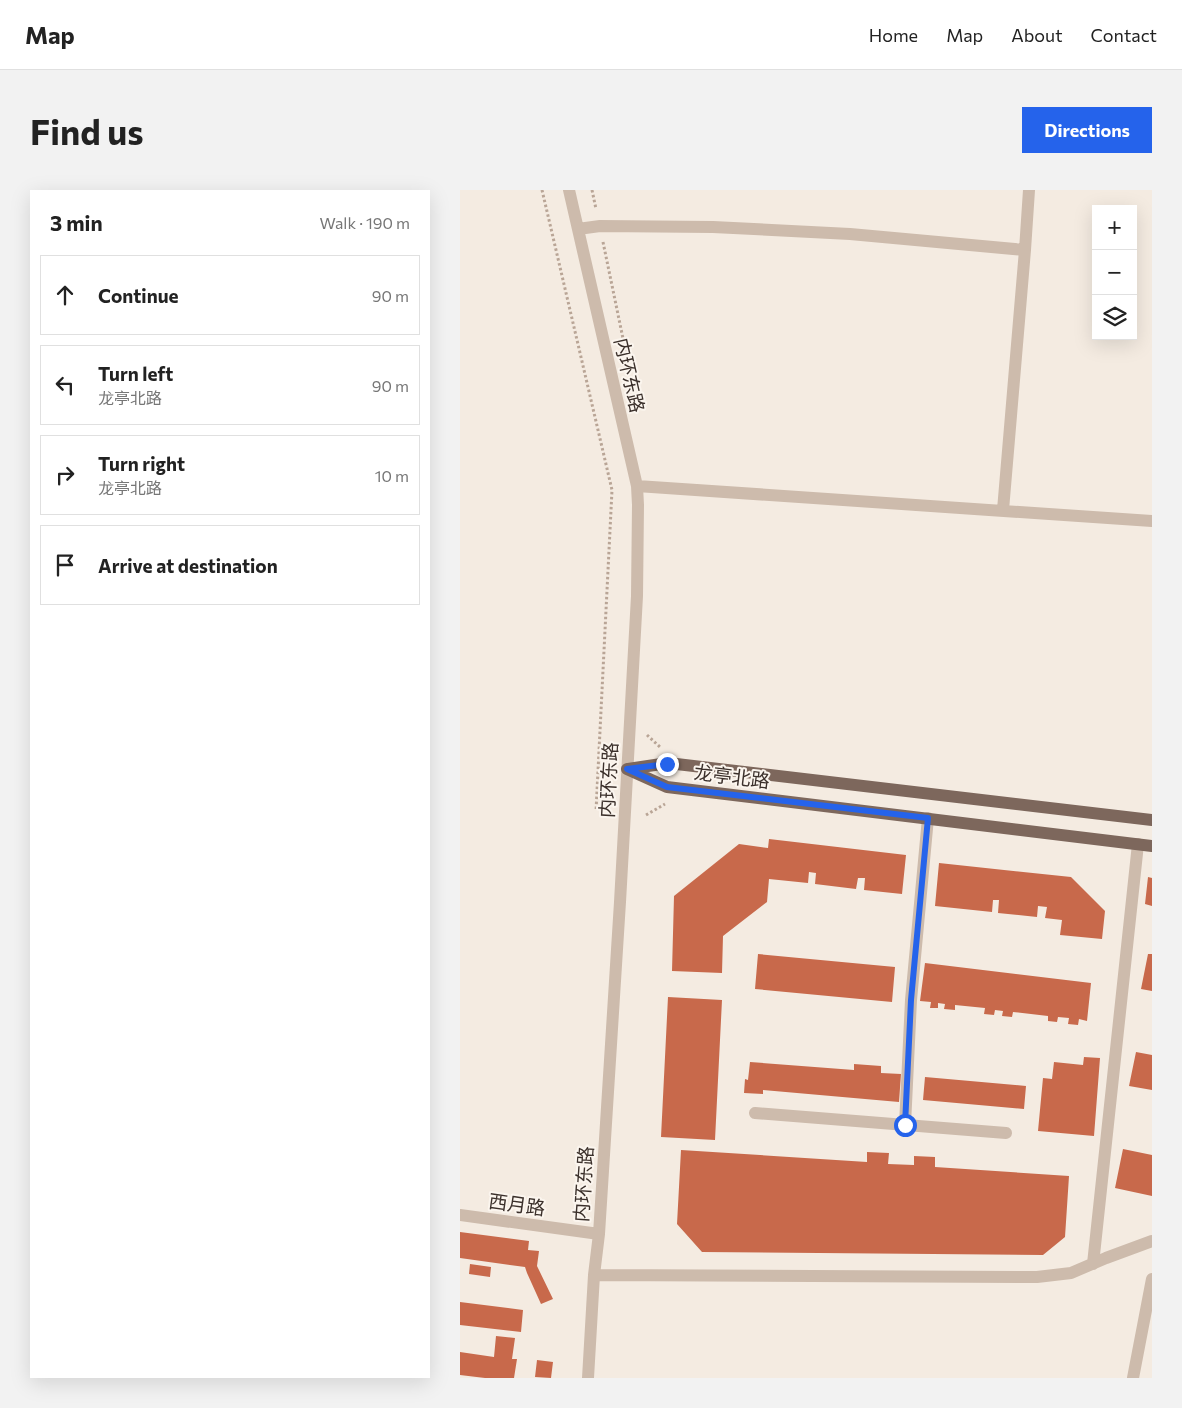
<!DOCTYPE html>
<html lang="en">
<head>
<meta charset="utf-8">
<style>
	:root { --surface:#fff; --page:#f2f2f2; --text:#222; --muted:#767676; --line:#e0e0e0; --accent:#2563eb }
	body { margin:0; font-family:Commissioner,"Noto Sans SC",sans-serif; background:var(--page); color:var(--text) }
	.controls { position:absolute; right:15px; top:15px; display:grid; overflow:hidden; border-radius:0px; box-shadow:0 5px 20px #0002 }
	.controls button { width:45px; height:45px; display:grid; place-items:center; padding:0; border:0; border-bottom:1px solid var(--line); background:var(--surface); color:var(--text); font:25px sans-serif }
	.stop { position:absolute; width:15px; height:15px; margin:-11px; border:4px solid #2563eb; border-radius:50%; background:#fff }
	.stop.end { background:#2563eb; border-color:#fff; box-shadow:0 1px 5px #0008 }
	.list { margin:0; padding:0; list-style:none }
	h2 { display:flex; justify-content:space-between; align-items:center; height:65px; margin:0; padding:0 20px; font-size:21px }
	h2 small { font-size:16px; font-weight:400; color:var(--muted) }
	.list li { display:grid; grid-template-columns:32px 1fr auto; gap:15px; align-items:center; box-sizing:border-box; height:80px; margin:0 10px 10px; padding:0 10px; border:1px solid var(--line); border-radius:0px }
	.list b { display:block; font-size:19px; white-space:nowrap }
	.list p { margin:0; font-size:16px; white-space:nowrap; color:var(--muted) }
	.list em { font-size:16px; font-style:normal; color:var(--muted) }
	.icon { flex:none; width:28px; height:28px; fill:none; stroke:currentColor; stroke-width:2; stroke-linecap:round; stroke-linejoin:round }
	.map { position:relative; flex:none; width:692px; height:1188px; overflow:hidden; border-radius:0px }
	header { display:flex; align-items:center; gap:30px; box-sizing:border-box; height:70px; padding:0 25px; background:var(--surface); border-bottom:1px solid var(--line) }
	header strong { font-size:24px }
	nav { display:flex; gap:28px; margin-inline-start:auto; font-size:18px }
	.intro { display:flex; align-items:center; justify-content:space-between; box-sizing:border-box; height:120px; padding:0 30px }
	h1 { margin:0; font-size:35px }
	.button { padding:12px 22px; border-radius:0px; background:var(--accent); color:#fff; font-size:18px; font-weight:700 }
	main { display:flex; gap:30px; padding:0 30px }
	aside { flex:1; background:var(--surface); border-radius:0px; box-shadow:0 5px 20px #0002 }
	.map>svg:first-child { display:block }
</style>
</head>
<body>
<header>
<strong>Map</strong>
<nav><a>Home</a><a>Map</a><a>About</a><a>Contact</a></nav>
</header>
<div class="intro"><h1>Find us</h1><a class="button">Directions</a></div>
<main>
<aside>
<h2>3 min<small>Walk · 190 m</small></h2>
<ul class="list">
<li><svg class="icon" aria-label="ahead" viewBox="0 0 24 24"><path d="M12 20V5M6 11l6-6 6 6"/></svg><div><b>Continue</b></div><em>90 m</em></li>
<li><svg class="icon" aria-label="left" viewBox="0 0 24 24"><path d="M17 20v-9H6M10 6l-5 5 5 5"/></svg><div><b>Turn left</b><p>龙亭北路</p></div><em>90 m</em></li>
<li><svg class="icon" aria-label="right" viewBox="0 0 24 24"><path d="M7 20v-9h11M14 6l5 5-5 5"/></svg><div><b>Turn right</b><p>龙亭北路</p></div><em>10 m</em></li>
<li><svg class="icon" aria-label="arrive" viewBox="0 0 24 24"><path d="M6 21V4h12l-3 4 3 4H6"/></svg><div><b>Arrive at destination</b></div></li>
</ul>
</aside>
<div class="map">
<svg width="692" height="1188" viewBox="0 0 692 1188">
	<rect width="100%" height="100%" fill="#f4ebe1"/>
	<path fill="#c8694b" d="M309,649L446,665L442,704L404,700L405,688H398L396,699L355,694L356,683L349,682L348,693L309,689L307,712L263,746L262,783L212,781L214,706L279,654L308,658Z
		M479,673L611,687L645,721L642,749L600,745L602,730L585,728L587,717L578,716L577,727L538,723L539,710H533L532,722L475,716Z
		M688,687L692,688V716L685,714Z
		M298,764L435,777L432,812L295,799Z
		M688,764H692V801L681,799Z
		M465,773L631,793L627,831L619,829L618,835L608,834L609,828L598,827L597,832L588,831V826L553,822L552,827L542,826L543,821L535,820L534,825L524,824L525,818L495,815V820L484,819L485,814L478,813V818H470L471,812L460,811Z
		M208,807L262,810L255,950L201,947Z
		M676,862L692,865V900L669,896Z
		M624,867L640,868L634,946L578,941L583,888L592,889L594,872L623,875Z
		M290,872L394,880V874L421,876V883L441,884L439,912L303,900V904L284,903L285,889L288,890Z
		M465,887L566,896L564,919L463,910Z
		M663,959L692,965V1006L655,998Z
		M221,960L407,972V962L429,963L428,974L454,975V966L475,967V977L609,986L605,1047L583,1065L242,1062L217,1034Z
		M0,1042L69,1051L68,1060L79,1061L77,1076L93,1109L81,1114L67,1083L65,1077L0,1068Z
		M10,1074L31,1077L30,1087L9,1084Z
		M0,1112L63,1120L61,1142L0,1135Z
		M36,1146L55,1148L52,1169H57L54,1188H25L0,1185V1162L34,1167Z
		M77,1170L93,1172L91,1188L75,1187Z"/>
	<g fill="none" stroke-linecap="round" stroke-linejoin="round">
		<path stroke="#b9a596" stroke-width="3" stroke-dasharray="2.5 2.5" stroke-linecap="butt" d="M82,0L152,300L136,621
			M132,0L136,19
			M143,52L166,163
			M187,545L200,557
			M186,625L205,614"/>
		<path stroke="#cdbbac" stroke-width="12" d="M109,0L177,296L178,315L177,406L160,712L139,1044L134,1085L128,1188
			M118,39L140,36L253,37L390,44L565,60
			M177,296L692,331
			M543,320L565,60L569,0
			M295,923L546,943
			M445,935L451,810L468,628
			M0,1025L139,1044
			M633,1074L678,654
			M134,1085L577,1087L611,1083L646,1068L692,1051
			M673,1188L692,1089"/>
		<path stroke="#7d675c" stroke-width="12" d="M167,579L207,597L692,656
			M168,579L208,573L692,630"/>
	</g>
	<g fill="none" stroke-linecap="round" stroke-linejoin="round">
		<path stroke="#2563eb" stroke-width="6" d="M207,574L167,579L207,597L468,628L451,810L445,935"/>
	</g>
	<g text-anchor="middle" dominant-baseline="central" stroke-width="4" stroke-linejoin="round" paint-order="stroke">
		<g font-size="19" fill="#3b302b" stroke="#fbf5ee">
			<text transform="translate(170 185) rotate(77)">内环东路</text>
			<text transform="translate(272 586) rotate(7)">龙亭北路</text>
			<text transform="translate(148 590) rotate(-87)">内环东路</text>
			<text transform="translate(123 994) rotate(-86)">内环东路</text>
			<text transform="translate(57 1014) rotate(8)">西月路</text>
		</g>
	</g>
</svg>
<div class="controls">
<button>+</button>
<button>−</button>
<button><svg class="icon" aria-label="layers" viewBox="0 0 24 24"><path d="M12 4l9 5-9 5-9-5zM3 14l9 5 9-5"/></svg></button>
</div>
<div class="stop" style="left:445px;top:935px"></div>
<div class="stop end" style="left:207px;top:574px"></div>
</div>
</main>
</body>
</html>
